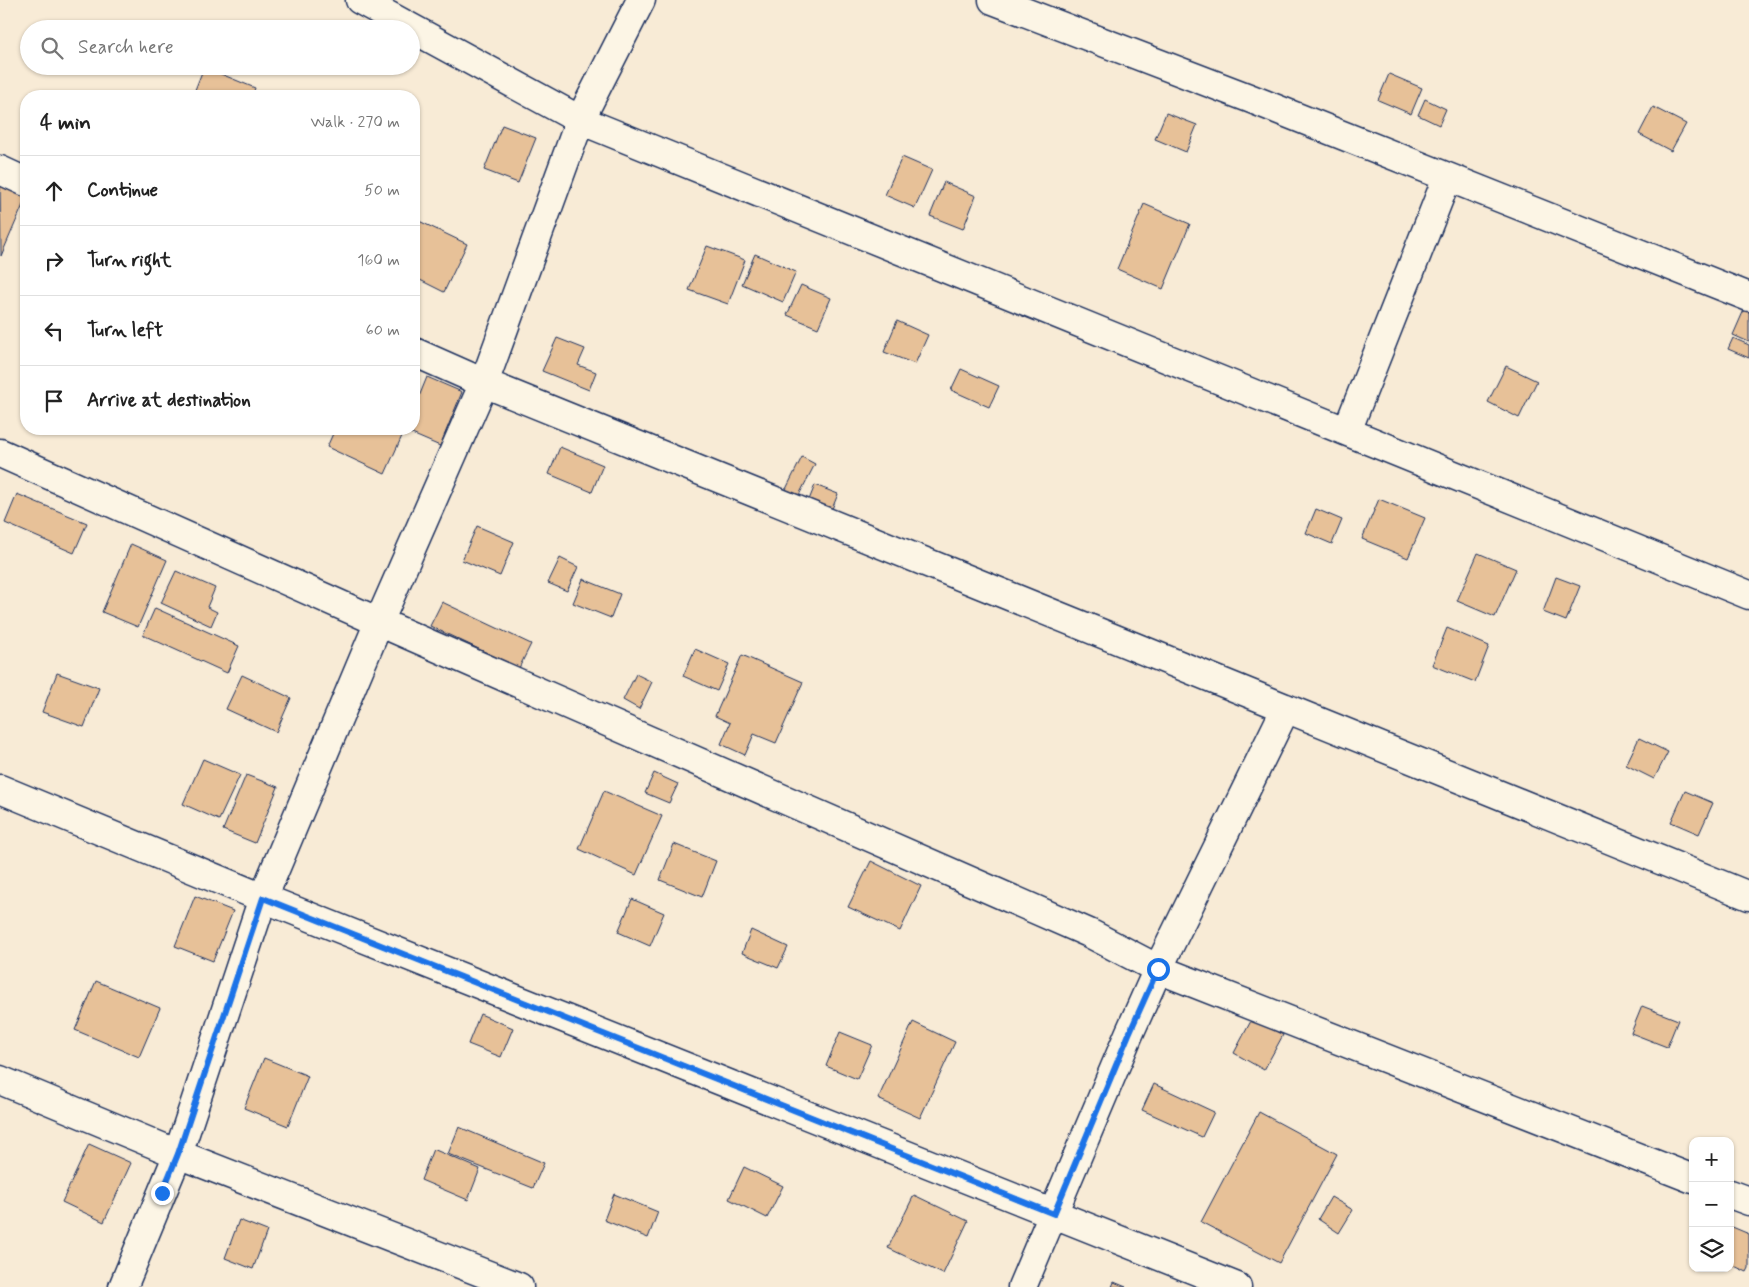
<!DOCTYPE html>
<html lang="en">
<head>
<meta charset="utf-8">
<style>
	:root { --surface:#fff; --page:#f6f6f6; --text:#222; --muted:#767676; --line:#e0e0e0 }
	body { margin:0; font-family:Mynerve,sans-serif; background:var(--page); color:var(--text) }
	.controls { position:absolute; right:15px; bottom:15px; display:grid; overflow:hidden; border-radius:10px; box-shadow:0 1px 4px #0004 }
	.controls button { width:45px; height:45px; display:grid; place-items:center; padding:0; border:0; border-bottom:1px solid var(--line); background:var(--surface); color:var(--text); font:25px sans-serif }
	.stop { position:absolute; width:15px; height:15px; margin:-11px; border:4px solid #1a73e8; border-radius:50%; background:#fff }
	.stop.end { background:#1a73e8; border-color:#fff; box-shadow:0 1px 5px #0008 }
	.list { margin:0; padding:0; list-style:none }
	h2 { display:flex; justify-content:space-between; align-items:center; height:65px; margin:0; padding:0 20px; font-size:21px }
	h2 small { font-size:16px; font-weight:400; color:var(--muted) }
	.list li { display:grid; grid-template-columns:32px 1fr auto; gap:15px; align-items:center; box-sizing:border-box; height:70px; padding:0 20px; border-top:1px solid var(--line) }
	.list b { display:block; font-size:19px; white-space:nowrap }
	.list em { font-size:16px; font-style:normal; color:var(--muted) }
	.icon { flex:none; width:28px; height:28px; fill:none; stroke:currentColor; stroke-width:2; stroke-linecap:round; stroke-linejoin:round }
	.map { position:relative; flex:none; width:1749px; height:1287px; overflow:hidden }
	.search { position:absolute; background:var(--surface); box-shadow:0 1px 4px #0004; left:20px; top:20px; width:400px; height:55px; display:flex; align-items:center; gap:12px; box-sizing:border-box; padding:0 18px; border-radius:28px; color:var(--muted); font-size:19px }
	.panel { position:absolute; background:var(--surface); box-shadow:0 1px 4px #0004; left:20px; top:90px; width:400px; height:345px; border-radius:20px }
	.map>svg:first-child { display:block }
</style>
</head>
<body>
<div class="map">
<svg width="1749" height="1287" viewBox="0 0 1749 1287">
	<rect width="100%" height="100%" fill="#f8ebd6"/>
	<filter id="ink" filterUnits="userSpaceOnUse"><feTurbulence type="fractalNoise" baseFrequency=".02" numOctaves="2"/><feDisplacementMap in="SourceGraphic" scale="10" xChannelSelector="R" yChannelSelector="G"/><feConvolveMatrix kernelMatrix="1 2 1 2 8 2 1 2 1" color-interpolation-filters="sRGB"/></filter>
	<g filter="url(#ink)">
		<path fill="#e7c198" stroke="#1b2f5e" d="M204,67L255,88L252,96L193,95Z
			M1389,74L1422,88L1411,114L1378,100Z
			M1425,99L1446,109L1439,125L1418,115Z
			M1653,107L1686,124L1671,151L1639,134Z
			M1166,113L1197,125L1186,152L1155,139Z
			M502,125L536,138L518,183L484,170Z
			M902,157L932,170L915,208L885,195Z
			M0,179L26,190V198L1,256Z
			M944,182L976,196L963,229L930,216Z
			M1144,204L1190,224L1163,289L1117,269Z
			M419,221L467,244L444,292L414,277V231Z
			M707,246L745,260L728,304L689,290Z
			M755,254L796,272L783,302L742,284Z
			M801,285L831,298L818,328L787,315Z
			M1747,303L1749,304V342L1733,335Z
			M897,321L928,335L915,364L884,352Z
			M557,338L585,349L578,365L596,372L589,390L542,371Z
			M1733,338L1749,345V358L1728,349Z
			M1506,366L1537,381L1519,418L1488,402Z
			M961,369L999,386L989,407L951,390Z
			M427,377L462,392L440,446L405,431V429H414V409Z
			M335,429H386L402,436L385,474L327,447Z
			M560,447L603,465L592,492L549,474Z
			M802,457L815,464L798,497L785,491Z
			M815,485L838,494L828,519L805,510Z
			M17,494L87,523L74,553L5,523Z
			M1379,499L1425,518L1408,558L1362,539Z
			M1316,509L1342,520L1332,544L1306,533Z
			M477,526L514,542L500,576L462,560Z
			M131,544L167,560L138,627L102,612Z
			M1478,553L1516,569L1495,617L1457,601Z
			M560,558L578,567L567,591L548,583Z
			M176,571L215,588L207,607L217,612L211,626L161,603Z
			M1556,577L1580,586L1566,621L1543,612Z
			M583,579L620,594L611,618L573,603Z
			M442,602L531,644L519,668L430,626Z
			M155,608L239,646L227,673L143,635Z
			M1447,628L1489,646L1475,682L1432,665Z
			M695,649L729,664L717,691L683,676Z
			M742,655L803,682L776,743L754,734L745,755L721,744L730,723L715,716Z
			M57,673L99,688L84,727L42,712Z
			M636,674L652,682L639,709L623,700Z
			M242,675L291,698L276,732L226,709Z
			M1639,738L1668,752L1654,779L1626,765Z
			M203,759L240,775L219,820L183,804Z
			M654,773L678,784L669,803L645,793Z
			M246,775L278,787L255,843L223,830Z
			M604,791L662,816L636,875L579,849Z
			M1685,791L1713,803L1699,834L1671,822Z
			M674,844L716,861L702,897L660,880Z
			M871,861L921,886L900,931L848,907Z
			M195,896L233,911L213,961L175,946Z
			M632,899L664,913L650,946L618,932Z
			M751,930L788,947L778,968L742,953Z
			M96,981L160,1008L139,1057L75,1030Z
			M1642,1006L1678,1020L1667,1047L1631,1033Z
			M480,1014L513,1028L501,1057L468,1044Z
			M1252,1019L1283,1035L1264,1070L1234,1053Z
			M913,1022L955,1042L920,1118L878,1099Z
			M840,1032L872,1045L857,1079L826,1066Z
			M264,1058L308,1076L288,1126L244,1108Z
			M1154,1084L1214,1112L1202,1137L1142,1110Z
			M1259,1112L1337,1154L1279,1263L1201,1222Z
			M459,1127L544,1163L533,1188L448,1154Z
			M89,1144L131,1163L104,1222L62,1202Z
			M433,1149L480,1169L468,1200L421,1180Z
			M744,1167L783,1186L767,1218L729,1199Z
			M614,1194L658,1212L648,1238L604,1220Z
			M914,1195L968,1221L943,1274L888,1248Z
			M1331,1197L1353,1210L1339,1233L1318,1219Z
			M239,1220L267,1231L253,1269L225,1258Z
			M1730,1226L1749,1234V1268L1747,1272L1730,1264Z
			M1114,1282L1126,1287H1112Z"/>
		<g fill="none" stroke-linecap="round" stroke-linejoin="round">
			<g stroke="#1b2f5e" stroke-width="31">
				<path id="minor" d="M360,0L580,120L1749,595
					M993,0L1249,98L1749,297
					M0,170L26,182
					M414,352L484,383L1749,896
					M1347,431L1447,178
					M0,453L379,622L1089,933L1158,969L1129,1034L1022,1287
					M1286,708L1158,969L1693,1179
					M0,789L263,898L1237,1287
					M0,1080L178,1154L519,1287
					M1730,1194L1749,1201
					M123,1287L178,1154L263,898L379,622L484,383L580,120L641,0"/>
			</g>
			<use href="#minor" stroke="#fcf5e5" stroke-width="28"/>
		</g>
	</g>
	<g fill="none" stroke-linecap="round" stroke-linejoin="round" filter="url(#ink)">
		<path stroke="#1a73e8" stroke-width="6" d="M162,1193L178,1154L263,898L1054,1214L1129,1034L1158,969"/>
	</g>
</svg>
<div class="controls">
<button>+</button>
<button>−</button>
<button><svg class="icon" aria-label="layers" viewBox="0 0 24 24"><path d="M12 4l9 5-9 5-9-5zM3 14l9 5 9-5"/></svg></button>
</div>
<div class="stop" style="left:1158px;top:969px"></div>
<div class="stop end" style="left:162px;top:1193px"></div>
<div class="search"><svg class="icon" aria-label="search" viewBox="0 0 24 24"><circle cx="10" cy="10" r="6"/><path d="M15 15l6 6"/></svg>Search here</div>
<section class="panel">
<h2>4 min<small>Walk · 270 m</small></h2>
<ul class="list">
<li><svg class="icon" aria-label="ahead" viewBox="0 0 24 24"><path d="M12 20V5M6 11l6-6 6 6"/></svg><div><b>Continue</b></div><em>50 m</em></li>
<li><svg class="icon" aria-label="right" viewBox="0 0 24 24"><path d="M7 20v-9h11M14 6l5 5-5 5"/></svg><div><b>Turn right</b></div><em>160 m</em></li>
<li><svg class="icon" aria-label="left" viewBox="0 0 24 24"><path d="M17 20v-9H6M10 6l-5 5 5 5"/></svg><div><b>Turn left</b></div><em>60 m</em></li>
<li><svg class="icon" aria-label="arrive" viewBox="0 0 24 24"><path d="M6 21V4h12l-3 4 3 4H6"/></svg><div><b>Arrive at destination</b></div></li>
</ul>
</section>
</div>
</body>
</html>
